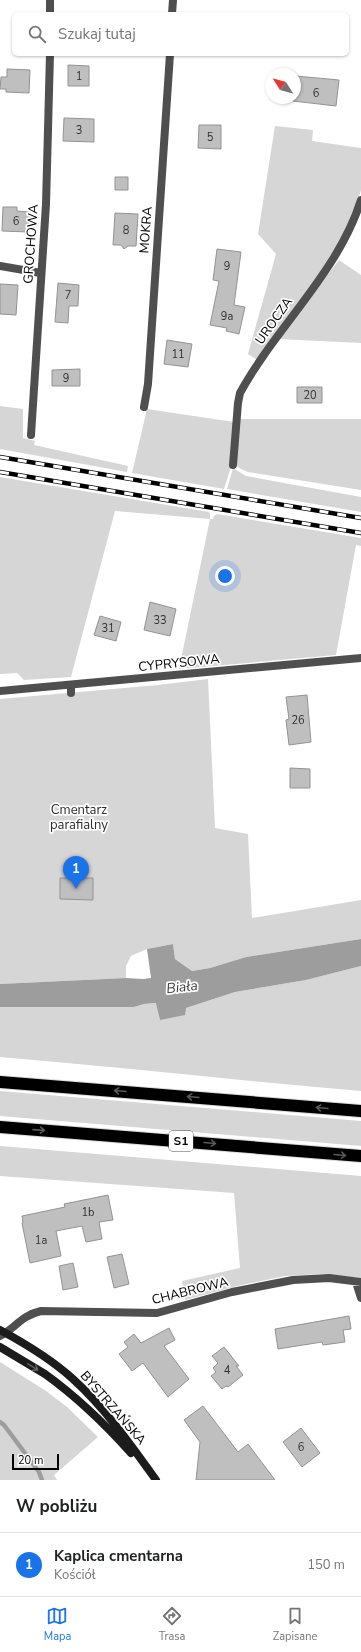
<!DOCTYPE html>
<html lang="pl">
<head>
<meta charset="utf-8">
<style>
	:root { --surface:#fff; --page:#f6f6f6; --text:#202124; --muted:#757577; --line:#e0e0e0; --accent:#1a73e8 }
	body { margin:0; font-family:"Nunito Sans",sans-serif; background:var(--page); color:var(--text) }
	.compass { position:absolute; left:265px; top:68px; width:36px; height:36px; border-radius:50%; background:var(--surface); box-shadow:0 1px 3px #0004; rotate:307deg }
	.scale { position:absolute; left:12px; bottom:10px; width:47px; box-sizing:border-box; padding-left:4px; border:2px solid #000; border-top:0; font-size:11px; line-height:14px; white-space:nowrap; color:#000; -webkit-text-stroke:3px #fff; paint-order:stroke }
	.you { position:absolute; left:225px; top:576px; width:14px; height:14px; margin:-10px; border:3px solid #fff; border-radius:50%; background:#1a73e8; box-shadow:0 0 0 6px #1a73e833 }
	.badge { display:grid; place-items:center; width:26px; height:26px; border-radius:50%; background:var(--accent); color:#fff; font-size:13px; font-weight:700 }
	.pin { position:absolute; translate:-50% -33px; filter:drop-shadow(0 1px 2px #0008) }
	.pin::after { content:''; position:absolute; top:21px; width:14px; height:12px; background:inherit; clip-path:polygon(0 0,100% 0,50% 100%) }
	.list { margin:0; padding:0; list-style:none }
	h2 { display:flex; justify-content:space-between; align-items:center; height:52px; margin:0; padding:0 16px; font-size:17px }
	h2 small { font-size:13px; font-weight:400; color:var(--muted) }
	.list li { display:grid; grid-template-columns:26px 1fr auto; gap:12px; align-items:center; box-sizing:border-box; height:64px; padding:0 16px; border-top:1px solid var(--line) }
	.list b { display:block; font-size:15px; white-space:nowrap }
	.list p { margin:0; font-size:13px; white-space:nowrap; color:var(--muted) }
	.list em { font-size:13px; font-style:normal; color:var(--muted) }
	.icon { flex:none; width:22px; height:22px; fill:none; stroke:currentColor; stroke-width:2; stroke-linecap:round; stroke-linejoin:round }
	.map { position:relative; flex:none; width:361px; height:1480px; overflow:hidden }
	.search { position:absolute; background:var(--surface); box-shadow:0 1px 3px #0004; left:12px; right:12px; top:12px; height:44px; display:flex; align-items:center; gap:10px; box-sizing:border-box; padding:0 14px; border-radius:6px; color:var(--muted); font-size:15px }
	.sheet { height:116px; background:var(--surface) }
	nav { display:flex; justify-content:space-around; align-items:center; box-sizing:border-box; height:56px; border-top:1px solid var(--line); background:var(--surface); font-size:11px; color:var(--muted) }
	nav a { display:grid; justify-items:center; gap:2px }
	nav .on { color:var(--accent) }
	.map>svg:first-child { display:block }
</style>
</head>
<body>
<div class="map">
<svg width="361" height="1480" viewBox="0 0 361 1480">
	<rect width="100%" height="100%" fill="#fff"/>
	<path fill="#d6d6d6" d="M275,126L313,130L312,141L361,148V190L355,210L333,254L257,360L248,354L276,254L258,234Z
		M339,260L361,275V343L278,339Z
		M0,406L23,409V438L35,441L34,445L128,466L127,472L0,449Z
		M147,409L234,422L231,467L224,489L132,473Z
		M239,419H361V490L248,472L239,468L235,464Z
		M233,468L246,476L361,497V512L227,489Z
		M0,477L209,512L210,514V519H213L214,516L217,514L361,538V546L356,545L336,655L179,669L210,519L115,511L71,677L24,680L17,673L0,674Z
		M208,679L215,828L248,834L252,918L361,900V939L246,957L210,968L192,971L175,959L173,944L147,949L131,956L126,966V978L0,984V699L158,685Z
		M361,966V1091C241,1081 121,1067 0,1057V1007H134L144,1004L157,1003L160,1020L186,1008L235,992L306,980Z
		M0,1091L361,1121V1146L0,1116Z
		M0,1146L361,1176V1278L322,1274L285,1276L237,1286L185,1300L182,1281L240,1268L234,1193L0,1176Z
		M0,1362L46,1391L67,1407L98,1437L54,1475L57,1480H0Z"/>
	<path fill="#9d9d9d" d="M361,939V966L306,980L235,992L186,1008L185,1015L160,1020L156,1003L144,1004L134,1007H0V984L126,978L143,979L151,978L147,949L173,944L175,959L192,971L210,968L246,957Z"/>
	<g fill="none" stroke-linecap="round" stroke-linejoin="round">
		<path stroke="#9d9d9d" stroke-width="4.5" d="M0,1422L4,1425L39,1472L42,1480"/>
	</g>
	<path fill="#bfbfbf" stroke="#939393" d="M68,65L89,66V86H68Z
		M7,69L30,70L29,93L6,92V89H0L1,77H7Z
		M296,76L339,80L336,106L293,101L294,98H295Z
		M64,118L94,119V142L63,141Z
		M199,125H221V149L198,148Z
		M115,177H128V190H115Z
		M3,207H17V211L30,212L28,232L2,231Z
		M115,213L138,214L136,246H128L124,249L121,245H113Z
		M217,249L241,252L234,305L245,307L239,334L226,331L227,328L210,325L219,281L213,280Z
		M58,283L79,285L78,306H69L68,323L55,322Z
		M0,284L18,285L16,315L0,314Z
		M167,340L192,344L188,367L164,364Z
		M80,369V386H52V370Z
		M297,387H322V403H297Z
		M150,602L176,609L170,636L144,630Z
		M100,616L121,622L116,641L94,635Z
		M307,695L311,742L289,745L286,720L289,719L286,697Z
		M290,768L310,769V788H290Z
		M69,875L84,876V878H93V900L60,899V878H69Z
		M108,1195L113,1220L99,1222L102,1239L86,1242L82,1226L56,1231L61,1256L30,1263L22,1223H23L22,1216L65,1207L64,1204Z
		M122,1254L129,1284L114,1288L107,1257Z
		M73,1263L78,1287L63,1290L59,1266Z
		M349,1316L351,1329L343,1330L345,1342L323,1345L322,1342L278,1349L275,1329Z
		M169,1328L175,1340L164,1346L189,1379L168,1397L143,1363L132,1371L119,1354L128,1347L124,1342L134,1334L141,1343Z
		M224,1347L239,1366H236L243,1375L228,1387L226,1386L222,1389L211,1376L216,1372L213,1368L218,1363L212,1356Z
		M203,1406L238,1452L248,1444L275,1480H196L200,1442L184,1420Z
		M301,1428L320,1453L302,1467L283,1442Z"/>
	<g fill="none" stroke-linecap="round" stroke-linejoin="round">
		<g stroke="#dbdbdb" stroke-width="14">
			<path id="highway" d="M0,1082L361,1111
				M0,1127L361,1156"/>
		</g>
		<path stroke="#4f4f4f" stroke-width="8" d="M0,266L41,273
			M71,685V693"/>
		<path stroke="#4f4f4f" stroke-width="8" d="M50,14V0
			M172,14L173,0
			M144,407L148,384L170,54
			M31,435L46,204L50,54
			M233,465L238,403L240,393C276,327 338,273 361,200
			M0,691L361,658
			M356,1282L361,1298
			M0,1336C16,1328 20,1316 41,1311L157,1313L232,1292L293,1280L329,1278L361,1282"/>
		<path stroke="#1c1c1c" stroke-width="8" d="M0,1330C26,1344 51,1359 73,1379C105,1408 131,1445 156,1480
			M0,1347C15,1356 30,1365 45,1374C77,1397 105,1424 131,1453"/>
		<use href="#highway" stroke="#000" stroke-width="12"/>
		<g stroke="#000" stroke-width="4.5">
			<path id="rail" d="M0,457L361,518
				M0,472L361,533"/>
		</g>
		<use href="#rail" stroke="#fff" stroke-width="3" stroke-dasharray="9" stroke-linecap="butt"/>
	</g>
	<defs><path id="oneway-shaft" d="M-6 0H5M1.5-3L5.5 0L1.5 3" fill="none" stroke-width="1.6" stroke-linecap="round" stroke-linejoin="round"/></defs>
	<g stroke="#595959">
		<use href="#oneway-shaft" transform="translate(120 1091) rotate(-175)"/>
		<use href="#oneway-shaft" transform="translate(193 1097) rotate(-175)"/>
		<use href="#oneway-shaft" transform="translate(322 1108) rotate(-175)"/>
		<use href="#oneway-shaft" transform="translate(39 1130) rotate(4)"/>
		<use href="#oneway-shaft" transform="translate(210 1143) rotate(5)"/>
		<use href="#oneway-shaft" transform="translate(340 1155) rotate(5)"/>
	</g>
	<use stroke="#606060" href="#oneway-shaft" transform="translate(33 1367) rotate(31)"/>
	<g text-anchor="middle" dominant-baseline="central" stroke-width="3.5" stroke-linejoin="round" paint-order="stroke">
		<g font-size="11" fill="#303030">
			<text x="79" y="76">1</text>
			<text x="316" y="93">6</text>
			<text x="79" y="130">3</text>
			<text x="210" y="137">5</text>
			<text x="16" y="221">6</text>
			<text x="126" y="230">8</text>
			<text x="227" y="266">9</text>
			<text x="68" y="295">7</text>
			<text x="227" y="316">9a</text>
			<text x="178" y="354">11</text>
			<text x="66" y="378">9</text>
			<text x="310" y="395">20</text>
			<text x="160" y="620">33</text>
			<text x="108" y="628">31</text>
			<text x="298" y="720">26</text>
			<text x="88" y="1212">1b</text>
			<text x="41" y="1240">1a</text>
			<text x="227" y="1370">4</text>
			<text x="301" y="1447">6</text>
		</g>
		<rect fill="#fff" stroke="#4c4c4c" stroke-width="1" x="169" y="1131" width="24" height="20" rx="3"/>
		<g font-size="12" font-weight="bold" fill="#000">
			<text x="181" y="1141">S1</text>
		</g>
		<g font-size="13" fill="#000" stroke="#fff">
			<text transform="translate(146 230) rotate(-86)">MOKRA</text>
			<text transform="translate(31 244) rotate(-86)">GROCHOWA</text>
			<text transform="translate(274 321) rotate(-55)">UROCZA</text>
			<text transform="translate(179 663) rotate(-6)">CYPRYSOWA</text>
			<text transform="translate(190 1291) rotate(-14)">CHABROWA</text>
			<text transform="translate(113 1408) rotate(49)">BYSTRZAŃSKA</text>
		</g>
		<g font-size="13" fill="#2d2d2d" stroke="#fff">
			<text x="79" y="810">Cmentarz<tspan x="79" dy="15">parafialny</tspan></text>
		</g>
		<g font-size="14" font-style="italic" fill="#3e3e3e" stroke="#fff">
			<text transform="translate(182 987) rotate(-6)">Biała</text>
		</g>
	</g>
</svg>
<svg class="compass" viewBox="-18 -18 36 36"><path d="M0-13l5 13h-10z" fill="#e53935"/><path d="M0 13l5-13h-10z" fill="#757577"/></svg>
<div class="scale">20 m</div>
<div class="you"></div>
<div class="pin badge" style="left:76px;top:889px">1</div>
<div class="search"><svg class="icon" aria-label="search" viewBox="0 0 24 24"><circle cx="10" cy="10" r="6"/><path d="M15 15l6 6"/></svg>Szukaj tutaj</div>
</div>
<section class="sheet">
<h2>W pobliżu<small></small></h2>
<ul class="list">
<li><span class="badge">1</span><div><b>Kaplica cmentarna</b><p>Kościół</p></div><em>150 m</em></li>
</ul>
</section>
<nav>
<a class="on"><svg class="icon" aria-label="map" viewBox="0 0 24 24"><path d="M3 6l6-2 6 2 6-2v14l-6 2-6-2-6 2zM9 4v14M15 6v14"/></svg>Mapa</a>
<a><svg class="icon" aria-label="directions" viewBox="0 0 24 24"><path d="M12 3l9 9-9 9-9-9zM9 14v-3h6M13 9l2 2-2 2"/></svg>Trasa</a>
<a><svg class="icon" aria-label="saved" viewBox="0 0 24 24"><path d="M7 4h10v16l-5-4-5 4z"/></svg>Zapisane</a>
</nav>
</body>
</html>
